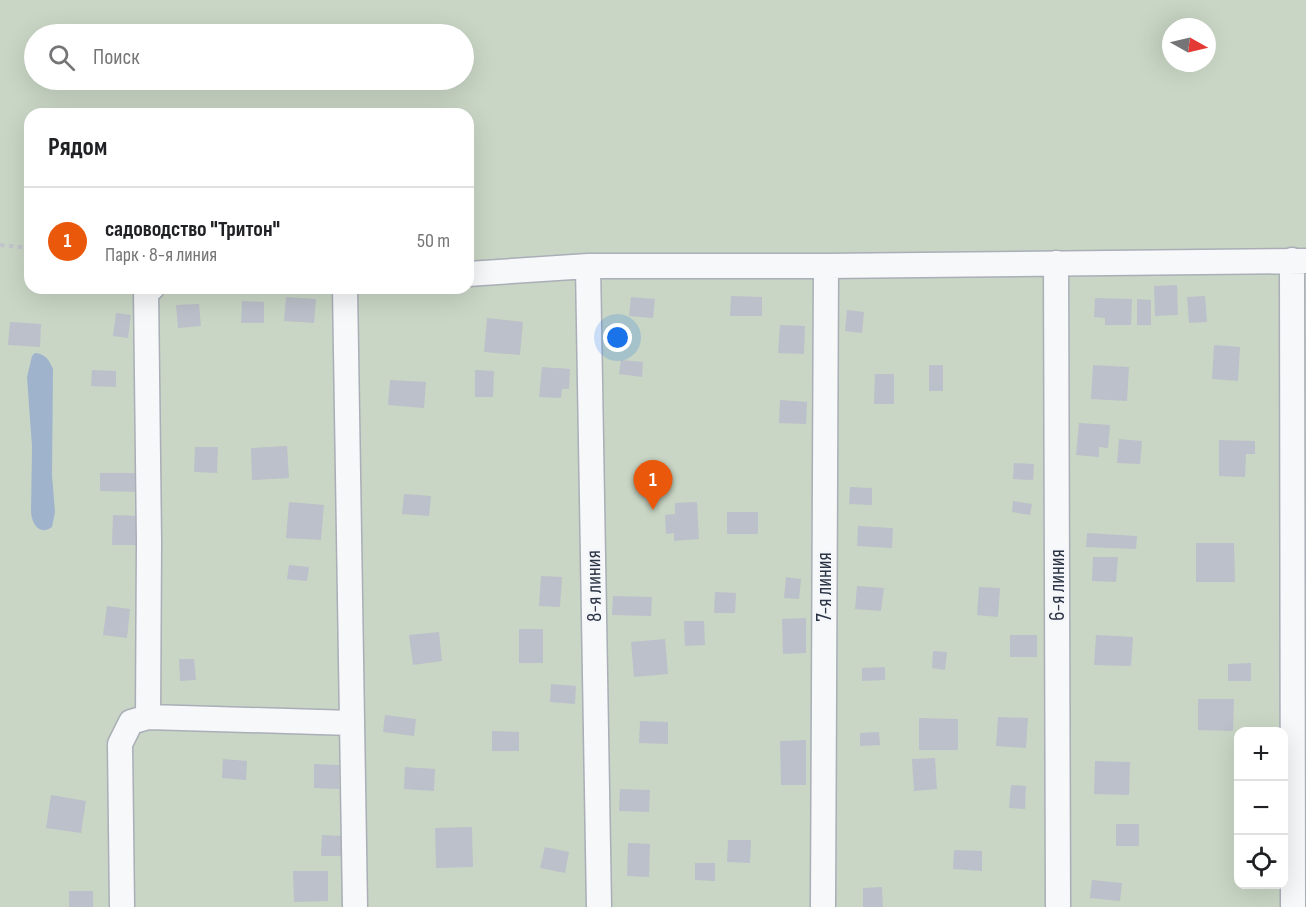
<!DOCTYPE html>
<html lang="ru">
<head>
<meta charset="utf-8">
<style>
	:root { --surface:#fff; --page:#f2f2f2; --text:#202124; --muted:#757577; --line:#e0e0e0; --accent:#ea580c }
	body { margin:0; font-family:"Sofia Sans Condensed",sans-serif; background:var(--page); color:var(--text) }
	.controls { position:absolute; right:18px; bottom:18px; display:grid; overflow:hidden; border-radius:12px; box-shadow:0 6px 24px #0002 }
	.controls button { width:54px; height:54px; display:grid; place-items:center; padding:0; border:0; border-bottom:2px solid var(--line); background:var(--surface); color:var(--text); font:30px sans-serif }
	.compass { position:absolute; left:1162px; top:18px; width:54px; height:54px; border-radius:50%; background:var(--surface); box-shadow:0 6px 24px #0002; rotate:98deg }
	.you { position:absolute; left:618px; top:338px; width:21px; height:21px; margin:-15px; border:4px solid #fff; border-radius:50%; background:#1a73e8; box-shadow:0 0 0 9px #1a73e833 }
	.badge { display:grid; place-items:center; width:39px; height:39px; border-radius:50%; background:var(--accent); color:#fff; font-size:20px; font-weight:700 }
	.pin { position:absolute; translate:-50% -50px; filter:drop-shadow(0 2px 3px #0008) }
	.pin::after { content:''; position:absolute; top:32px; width:21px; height:18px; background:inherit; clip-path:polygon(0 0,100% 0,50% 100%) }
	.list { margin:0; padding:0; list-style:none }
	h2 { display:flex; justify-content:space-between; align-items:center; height:78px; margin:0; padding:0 24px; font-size:26px }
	h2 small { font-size:20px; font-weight:400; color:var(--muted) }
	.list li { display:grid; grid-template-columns:39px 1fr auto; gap:18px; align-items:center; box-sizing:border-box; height:108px; padding:0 24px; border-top:2px solid var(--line) }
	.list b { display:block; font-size:22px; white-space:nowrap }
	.list p { margin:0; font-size:20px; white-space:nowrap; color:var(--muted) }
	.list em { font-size:20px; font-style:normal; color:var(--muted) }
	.icon { flex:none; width:33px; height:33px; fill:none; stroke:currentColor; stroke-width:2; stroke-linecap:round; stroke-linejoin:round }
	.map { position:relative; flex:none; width:1306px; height:907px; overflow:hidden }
	.search { position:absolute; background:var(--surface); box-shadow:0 6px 24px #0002; left:24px; top:24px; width:450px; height:66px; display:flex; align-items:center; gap:15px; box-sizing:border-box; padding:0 21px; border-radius:33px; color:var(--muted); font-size:22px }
	.panel { position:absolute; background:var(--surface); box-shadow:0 6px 24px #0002; left:24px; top:108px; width:450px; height:186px; border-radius:18px }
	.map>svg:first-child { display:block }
</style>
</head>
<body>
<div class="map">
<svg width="1306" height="907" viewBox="0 0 1306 907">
	<rect width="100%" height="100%" fill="#e4e7ec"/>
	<path fill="#c9d6c5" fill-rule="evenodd" d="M0,0H1306V907H0ZM1171,27H1207V63H1171ZM34,34H464V80H34ZM30,114H468V288H30ZM1238,732H1284V884H1238Z"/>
	<path fill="#9fb4cc" d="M35,353C46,354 49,360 53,369L52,475L55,512L52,527C39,536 32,524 31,512L32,447L27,377L32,356Z"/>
	<path fill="#bbc0ca" d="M1177,285L1178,315L1155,316L1154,286Z
		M731,296L762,297V316H730Z
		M1205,296L1207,322L1189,323L1187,297Z
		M286,297L316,299L314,323L284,321Z
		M631,297L655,299L653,318L629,316Z
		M1095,298L1132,299L1131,325H1105V318L1094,317Z
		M1137,299L1151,300V325H1137Z
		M242,301L264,302V323H241Z
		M199,304L201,326L178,328L176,305Z
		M847,310L864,312L862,333L845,331Z
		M116,313L131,315L128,338L113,336Z
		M487,318L523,322L520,355L484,352Z
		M10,322L41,324L40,347L8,345Z
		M780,325L805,326L804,354L778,353Z
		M1214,345L1240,347L1238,381L1212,379Z
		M621,360L643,362L642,377L619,374Z
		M929,365H943V391H929Z
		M1093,365L1129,367L1127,401L1091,399Z
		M542,367L570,369L569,389H562L561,398L539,397Z
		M92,370L116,371V387L91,386Z
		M475,370L494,371L493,397H475Z
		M875,374H894V404H874Z
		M390,380L426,382L424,408L388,405Z
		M780,400L807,402L806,424L779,423Z
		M1079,423L1110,425L1108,448L1099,447V457L1076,455Z
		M1119,439L1142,441L1140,464L1117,463Z
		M1219,440L1255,441V454H1246L1245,477L1219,476Z
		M287,446L289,478L252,480L251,448Z
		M195,447H218L217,473L194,472Z
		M1014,463L1034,464L1033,480L1013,479Z
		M100,473H141V492L100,491Z
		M850,487L872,488V505L849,504Z
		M404,494L431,496L429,516L402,514Z
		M1013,501L1032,504L1030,515L1012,512Z
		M289,502L324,505L321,540L286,538Z
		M697,502L699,539L674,541V533L666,534L665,515L675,514V503Z
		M727,512H758V534H727Z
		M113,515L142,516L141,545H112Z
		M858,526L893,528L892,548L857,546Z
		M1087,533L1137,536L1136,549L1086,547Z
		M1196,543H1234L1235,582H1196Z
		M1093,557H1118L1116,582L1092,581Z
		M289,565L309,567L307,581L287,579Z
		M541,576L562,577L560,607L539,606Z
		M786,577L801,579L799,599L784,598Z
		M857,586L884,588L881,611L855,609Z
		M979,587L1000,588L998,617L977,615Z
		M715,592L736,593L735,613H714Z
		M613,596L652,597L651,616L612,615Z
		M107,606L130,609L127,638L103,635Z
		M806,618V653L783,654L782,619Z
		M684,621H704L705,645L685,646Z
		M519,629H543V663H519Z
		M439,632L442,661L413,665L409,635Z
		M1010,635H1037V657H1010Z
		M1096,635L1133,637L1131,666L1094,665Z
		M665,639L668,674L634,677L631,642Z
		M933,651L947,652L945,670L932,668Z
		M179,659H194L196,680L180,681Z
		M1251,663V681H1228V664Z
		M885,667V680L862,681V668Z
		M551,684L576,686L575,704L550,702Z
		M1198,699H1234L1233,731L1198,730Z
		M385,715L416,719L414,736L383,732Z
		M998,717L1028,718L1026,748L996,746Z
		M919,718L958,719V750H919Z
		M640,721L668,722V744L639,743Z
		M492,731L519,732V751H492Z
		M879,732L880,745L860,746V733Z
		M806,740V785H781L780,741Z
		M935,758L937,789L914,791L912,759Z
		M223,759L247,761L246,780L222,778Z
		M1095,761L1130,762L1129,795L1094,794Z
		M314,764L339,765V789L314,788Z
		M405,767L435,769L434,791L404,789Z
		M1011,785L1026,786L1025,809L1009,808Z
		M620,789L650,790L649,812L619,811Z
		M51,795L86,801L81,833L46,828Z
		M1116,824H1139V846H1116Z
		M472,827L473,867L436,868L435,828Z
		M322,835L344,836V856H321Z
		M728,840H751L750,863L727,862Z
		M628,843L650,844L649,877L627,876Z
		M545,847L569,852L565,873L540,868Z
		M954,850L982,851V871L953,869Z
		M695,863H715V881L695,880Z
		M293,871H328V901L294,902Z
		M1092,880L1122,883L1120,901L1090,898Z
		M882,887L883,907H863V888Z
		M69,891H93V907H69Z"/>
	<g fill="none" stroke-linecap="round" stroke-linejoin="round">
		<g stroke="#a9aeb7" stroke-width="27">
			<path id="minor" d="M1292,260L1293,907
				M1056,263L1058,907
				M588,266L599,907
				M468,274L588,266H826L1306,261
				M345,288L355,907
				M148,717L149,542L146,290L152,288
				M122,907L120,744L131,722L148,717L352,723
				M823,907L826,266"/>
		</g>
		<path stroke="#c2c5cb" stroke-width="4" stroke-dasharray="4.5 4.5" stroke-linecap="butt" d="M0,245L30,248"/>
		<use href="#minor" stroke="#f7f8fa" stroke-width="24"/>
	</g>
	<g text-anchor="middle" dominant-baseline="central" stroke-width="5" stroke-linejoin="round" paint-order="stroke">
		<g font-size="21" fill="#2b3445" stroke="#f4f6f9">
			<text transform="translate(1057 585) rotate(-90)">6-я линия</text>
			<text transform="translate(594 586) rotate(-91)">8-я линия</text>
			<text transform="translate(824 587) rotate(-90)">7-я линия</text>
		</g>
	</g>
</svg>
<div class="controls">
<button>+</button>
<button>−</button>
<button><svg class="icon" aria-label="locate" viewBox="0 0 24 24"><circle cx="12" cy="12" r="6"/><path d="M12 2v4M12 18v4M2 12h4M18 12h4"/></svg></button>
</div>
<svg class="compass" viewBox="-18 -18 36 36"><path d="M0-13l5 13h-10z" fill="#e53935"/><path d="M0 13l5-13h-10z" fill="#757577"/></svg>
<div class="you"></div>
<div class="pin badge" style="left:653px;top:510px">1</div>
<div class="search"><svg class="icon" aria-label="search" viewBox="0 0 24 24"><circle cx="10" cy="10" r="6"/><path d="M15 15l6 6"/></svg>Поиск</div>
<section class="panel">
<h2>Рядом<small></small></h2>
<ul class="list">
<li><span class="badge">1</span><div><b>садоводство &quot;Тритон&quot;</b><p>Парк · 8-я линия</p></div><em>50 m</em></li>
</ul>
</section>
</div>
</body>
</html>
